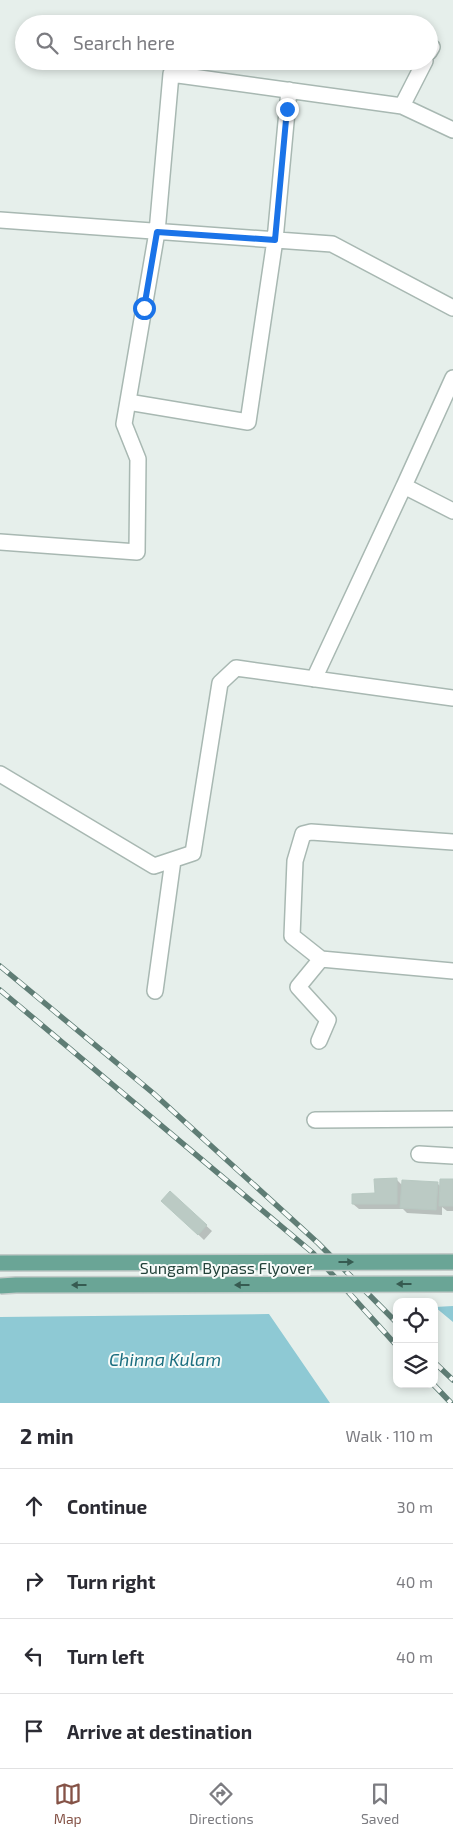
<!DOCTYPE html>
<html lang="en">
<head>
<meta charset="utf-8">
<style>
	:root { --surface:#fff; --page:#f2f2f3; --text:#2b2b33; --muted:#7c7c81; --line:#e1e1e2; --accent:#855347 }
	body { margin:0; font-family:"Exo 2",sans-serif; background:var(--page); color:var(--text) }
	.controls { position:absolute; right:15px; bottom:15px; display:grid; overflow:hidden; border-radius:10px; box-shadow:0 2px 8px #0003 }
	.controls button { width:45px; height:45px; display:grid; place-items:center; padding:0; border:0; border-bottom:1px solid var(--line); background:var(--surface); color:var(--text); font:25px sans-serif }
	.stop { position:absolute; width:15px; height:15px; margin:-11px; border:4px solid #1a73e8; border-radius:50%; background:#fff }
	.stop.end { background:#1a73e8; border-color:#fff; box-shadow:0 1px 5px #0008 }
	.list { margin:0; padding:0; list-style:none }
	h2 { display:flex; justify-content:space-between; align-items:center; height:65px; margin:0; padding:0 20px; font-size:21px }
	h2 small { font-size:16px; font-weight:400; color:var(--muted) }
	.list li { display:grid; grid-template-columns:32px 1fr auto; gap:15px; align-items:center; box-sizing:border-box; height:75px; padding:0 20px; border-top:1px solid var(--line) }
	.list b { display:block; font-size:19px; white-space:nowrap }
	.list em { font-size:16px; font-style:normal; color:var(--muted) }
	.icon { flex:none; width:28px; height:28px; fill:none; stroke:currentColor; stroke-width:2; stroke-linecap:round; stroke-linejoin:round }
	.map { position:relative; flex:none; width:453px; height:1403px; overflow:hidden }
	.search { position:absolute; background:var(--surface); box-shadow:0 2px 8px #0003; left:15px; right:15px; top:15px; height:55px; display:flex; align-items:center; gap:12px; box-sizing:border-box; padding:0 18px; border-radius:28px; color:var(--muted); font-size:19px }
	.sheet { height:365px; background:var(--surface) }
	nav { display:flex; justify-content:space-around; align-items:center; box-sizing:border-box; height:70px; border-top:1px solid var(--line); background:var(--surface); font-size:14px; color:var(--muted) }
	nav a { display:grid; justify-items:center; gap:2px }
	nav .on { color:var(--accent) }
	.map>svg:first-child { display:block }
</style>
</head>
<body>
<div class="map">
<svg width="453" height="1403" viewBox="0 0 453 1403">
	<rect width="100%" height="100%" fill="#e6efeb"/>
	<path fill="#8ec9d4" d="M453,1306V1322L435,1307Z
		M269,1314L330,1403H0V1317Z"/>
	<path fill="#0003" d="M397,1180L403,1186L437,1183L441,1187L453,1181V1211H447L442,1207V1215L407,1213L403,1209H359L353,1204L376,1195Z
		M170,1193L212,1231L204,1240L163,1201Z"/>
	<path fill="#bbcac4" stroke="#b8c9c2" d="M397,1178V1204H352V1194L375,1193L374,1179Z
		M440,1179H453V1206H439Z
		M402,1180L438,1182L436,1210L400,1208Z
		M170,1191L207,1225L198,1235L161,1201Z"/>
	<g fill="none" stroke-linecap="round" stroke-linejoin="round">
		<g stroke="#a8b8b2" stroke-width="18">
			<path id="street" d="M429,52L432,47
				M402,106L425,61
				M0,220L332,244L453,308
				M128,402L248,422L275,240L289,90
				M404,486L453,378
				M0,542L137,552L138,459L124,424L157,232L171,74L402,106L453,130
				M314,679L404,486L453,511
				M0,774L154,866L193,853L220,683L236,668L453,698
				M453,842L311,832L303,834L295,861L292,936L321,959L453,971
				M155,991L173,860
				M319,1041L328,1020L298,987L321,959
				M315,1120L453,1119
				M419,1154L453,1156"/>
		</g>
		<use href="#street" stroke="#fff" stroke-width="15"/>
		<g stroke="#5f7d75" stroke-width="5.5">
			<path id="rail" d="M0,966L153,1093L318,1243L397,1323
				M0,990L313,1253L397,1346
				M434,1362L453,1380
				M433,1384L451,1403"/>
		</g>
		<use href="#rail" stroke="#f7fbf9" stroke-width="4" stroke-dasharray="11" stroke-linecap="butt"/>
		<g stroke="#c2cac8" stroke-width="18" stroke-linecap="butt">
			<path id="primary-bridge" d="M0,1263L453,1262
				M0,1286L16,1285L453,1284"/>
		</g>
		<use href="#primary-bridge" stroke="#6aa596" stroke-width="15"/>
	</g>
	<defs><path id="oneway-solid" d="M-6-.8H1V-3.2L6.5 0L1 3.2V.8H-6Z" transform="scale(1.25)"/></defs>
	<g fill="#365b51">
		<use href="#oneway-solid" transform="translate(346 1262)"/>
		<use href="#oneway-solid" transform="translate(404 1284) rotate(180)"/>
		<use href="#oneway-solid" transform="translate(79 1285) rotate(180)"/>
		<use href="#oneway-solid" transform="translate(242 1285) rotate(180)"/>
	</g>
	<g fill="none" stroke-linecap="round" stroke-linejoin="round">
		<path stroke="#1a73e8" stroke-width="6" d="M144,308L157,232L275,240L287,109"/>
	</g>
	<g text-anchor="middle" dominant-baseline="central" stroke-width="4" stroke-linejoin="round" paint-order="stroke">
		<g font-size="16" fill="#24423a" stroke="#f7fbf9">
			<text x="226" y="1267">Sungam Bypass Flyover</text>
		</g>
		<g font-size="18" font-style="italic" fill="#1c6f80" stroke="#f7fbf9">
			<text x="165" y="1359">Chinna Kulam</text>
		</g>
	</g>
</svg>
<div class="controls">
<button><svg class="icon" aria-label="locate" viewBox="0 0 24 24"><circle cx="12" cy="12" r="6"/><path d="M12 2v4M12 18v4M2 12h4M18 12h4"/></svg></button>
<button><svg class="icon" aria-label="layers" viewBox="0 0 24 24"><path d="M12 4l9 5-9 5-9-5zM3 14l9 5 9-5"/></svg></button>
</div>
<div class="stop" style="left:144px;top:308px"></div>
<div class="stop end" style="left:287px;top:109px"></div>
<div class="search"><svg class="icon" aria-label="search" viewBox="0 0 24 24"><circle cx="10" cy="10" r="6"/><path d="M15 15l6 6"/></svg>Search here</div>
</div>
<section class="sheet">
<h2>2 min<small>Walk · 110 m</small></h2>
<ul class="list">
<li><svg class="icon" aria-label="ahead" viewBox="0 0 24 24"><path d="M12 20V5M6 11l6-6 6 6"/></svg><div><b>Continue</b></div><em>30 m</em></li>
<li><svg class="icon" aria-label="right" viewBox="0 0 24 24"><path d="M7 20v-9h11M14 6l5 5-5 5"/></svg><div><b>Turn right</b></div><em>40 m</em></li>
<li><svg class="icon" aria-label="left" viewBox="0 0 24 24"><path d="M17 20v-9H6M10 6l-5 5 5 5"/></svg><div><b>Turn left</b></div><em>40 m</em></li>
<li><svg class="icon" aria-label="arrive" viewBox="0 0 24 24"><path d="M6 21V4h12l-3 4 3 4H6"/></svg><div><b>Arrive at destination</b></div></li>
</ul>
</section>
<nav>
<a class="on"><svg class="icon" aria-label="map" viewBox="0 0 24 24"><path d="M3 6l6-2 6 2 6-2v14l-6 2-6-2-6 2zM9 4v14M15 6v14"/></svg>Map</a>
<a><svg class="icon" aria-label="directions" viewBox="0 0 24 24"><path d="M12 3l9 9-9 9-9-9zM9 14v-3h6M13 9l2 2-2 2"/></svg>Directions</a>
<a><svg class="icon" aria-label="saved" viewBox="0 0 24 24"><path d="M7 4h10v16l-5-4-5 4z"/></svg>Saved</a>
</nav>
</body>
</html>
